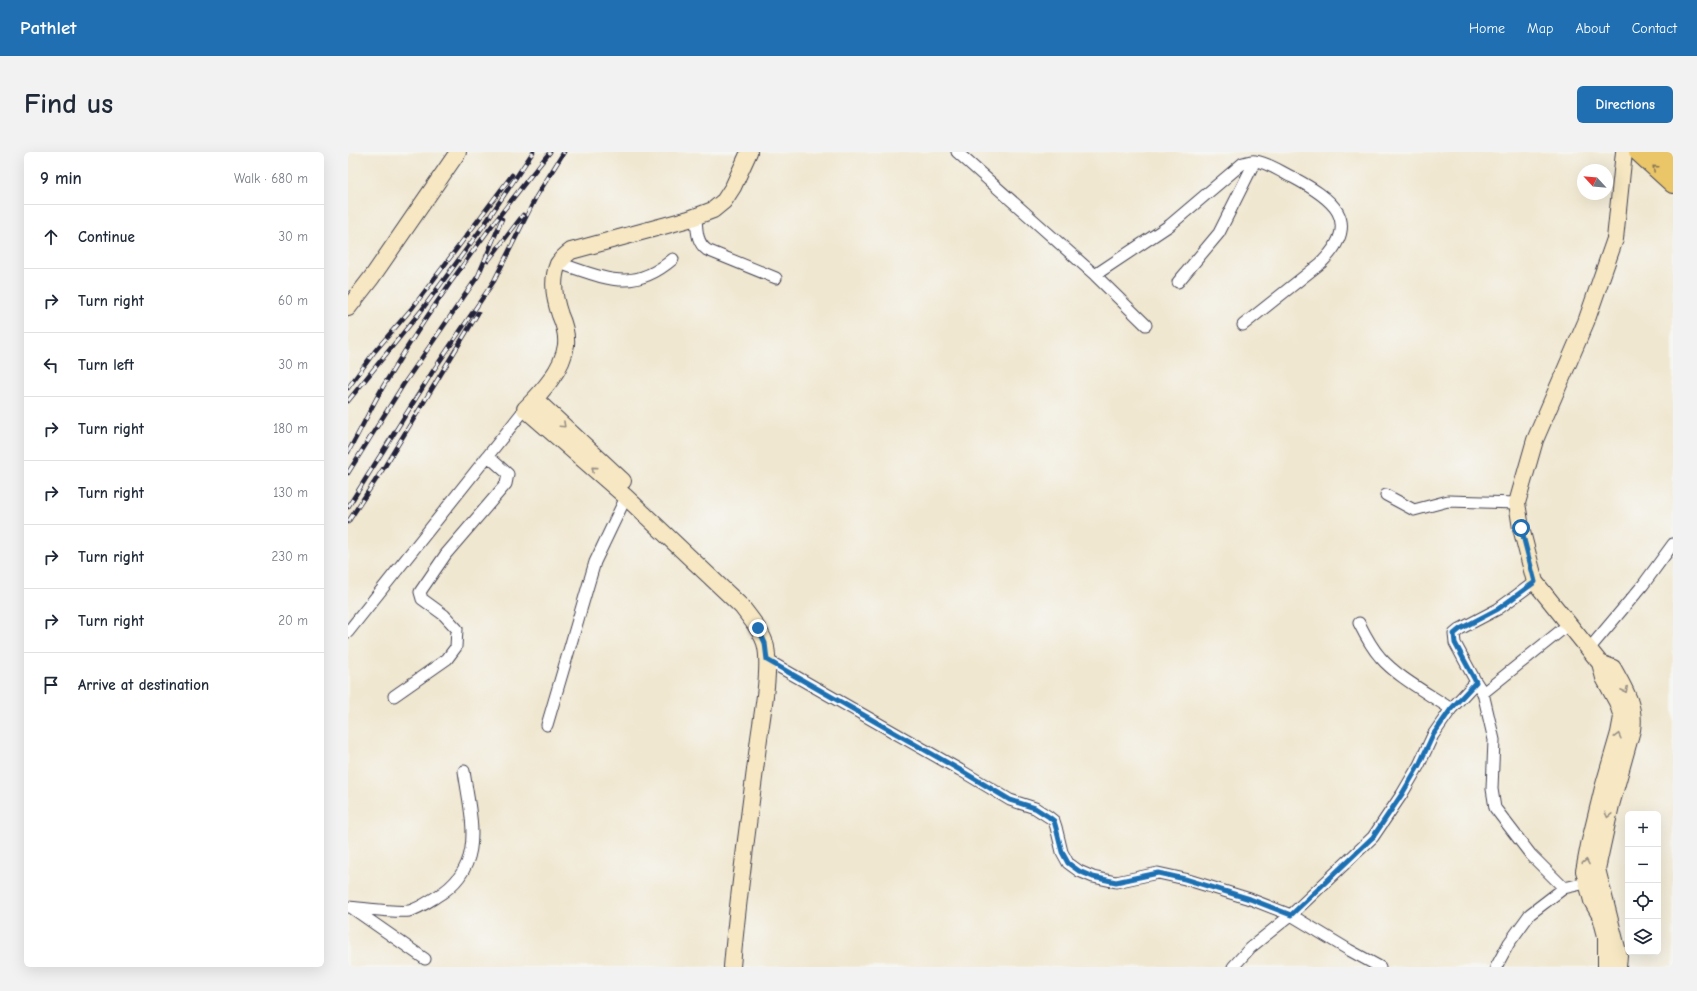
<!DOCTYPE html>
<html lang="en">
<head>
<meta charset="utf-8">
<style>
	:root { --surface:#fff; --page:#f2f2f3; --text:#1f2937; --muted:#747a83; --line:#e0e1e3; --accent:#1f6fb2 }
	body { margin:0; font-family:"Comic Neue",sans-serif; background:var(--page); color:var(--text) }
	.controls { position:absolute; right:12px; bottom:12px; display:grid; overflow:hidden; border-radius:6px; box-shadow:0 4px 16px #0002 }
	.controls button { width:36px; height:36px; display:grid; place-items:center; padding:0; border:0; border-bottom:1px solid var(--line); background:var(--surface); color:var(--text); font:20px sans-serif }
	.compass { position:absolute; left:1229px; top:12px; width:36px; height:36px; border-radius:50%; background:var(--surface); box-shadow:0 4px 16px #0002; rotate:296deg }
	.stop { position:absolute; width:12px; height:12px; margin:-9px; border:3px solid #1f6fb2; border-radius:50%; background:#fff }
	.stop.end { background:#1f6fb2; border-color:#fff; box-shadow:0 1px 4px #0008 }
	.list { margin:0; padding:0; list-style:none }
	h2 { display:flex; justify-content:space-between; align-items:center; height:52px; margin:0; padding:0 16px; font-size:17px }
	h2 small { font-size:13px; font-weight:400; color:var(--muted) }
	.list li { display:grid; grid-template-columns:26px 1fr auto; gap:12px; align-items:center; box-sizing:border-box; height:64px; padding:0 16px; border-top:1px solid var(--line) }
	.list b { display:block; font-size:15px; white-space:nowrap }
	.list em { font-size:13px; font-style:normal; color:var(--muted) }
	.icon { flex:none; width:22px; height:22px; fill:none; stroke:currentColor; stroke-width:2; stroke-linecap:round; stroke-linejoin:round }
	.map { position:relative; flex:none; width:1325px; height:815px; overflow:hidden; border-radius:6px }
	header { display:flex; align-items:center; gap:24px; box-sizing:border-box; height:56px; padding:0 20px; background:var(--accent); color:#fff }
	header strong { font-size:19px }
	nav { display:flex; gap:22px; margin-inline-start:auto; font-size:14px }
	.intro { display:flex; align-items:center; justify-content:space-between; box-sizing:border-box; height:96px; padding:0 24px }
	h1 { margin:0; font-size:28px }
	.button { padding:10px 18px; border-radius:6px; background:var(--accent); color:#fff; font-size:14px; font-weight:700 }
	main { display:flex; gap:24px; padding:0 24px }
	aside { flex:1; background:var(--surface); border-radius:6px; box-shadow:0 4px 16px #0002 }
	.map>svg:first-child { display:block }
</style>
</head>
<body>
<header>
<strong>Pathlet</strong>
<nav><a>Home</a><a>Map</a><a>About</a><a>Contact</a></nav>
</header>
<div class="intro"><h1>Find us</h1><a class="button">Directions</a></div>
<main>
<aside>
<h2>9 min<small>Walk · 680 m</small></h2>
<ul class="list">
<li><svg class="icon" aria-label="ahead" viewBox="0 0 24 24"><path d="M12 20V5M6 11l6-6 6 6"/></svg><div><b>Continue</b></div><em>30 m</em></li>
<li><svg class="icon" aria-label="right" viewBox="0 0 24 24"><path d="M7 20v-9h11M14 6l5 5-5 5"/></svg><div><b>Turn right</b></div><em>60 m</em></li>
<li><svg class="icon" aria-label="left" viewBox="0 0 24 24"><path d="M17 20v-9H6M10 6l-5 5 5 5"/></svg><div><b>Turn left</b></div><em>30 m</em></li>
<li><svg class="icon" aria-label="right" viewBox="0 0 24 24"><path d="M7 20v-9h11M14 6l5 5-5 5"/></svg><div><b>Turn right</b></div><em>180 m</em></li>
<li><svg class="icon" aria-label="right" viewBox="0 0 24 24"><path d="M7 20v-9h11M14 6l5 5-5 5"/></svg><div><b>Turn right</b></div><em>130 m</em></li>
<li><svg class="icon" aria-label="right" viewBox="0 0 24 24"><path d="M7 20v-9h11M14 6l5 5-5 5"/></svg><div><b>Turn right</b></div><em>230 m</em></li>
<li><svg class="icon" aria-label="right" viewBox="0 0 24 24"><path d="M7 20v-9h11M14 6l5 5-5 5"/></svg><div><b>Turn right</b></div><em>20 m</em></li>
<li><svg class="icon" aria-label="arrive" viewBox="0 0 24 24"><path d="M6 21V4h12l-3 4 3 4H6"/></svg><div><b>Arrive at destination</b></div></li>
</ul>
</aside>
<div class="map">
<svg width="1325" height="815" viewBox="0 0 1325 815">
	<rect width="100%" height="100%" fill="#f6f6f2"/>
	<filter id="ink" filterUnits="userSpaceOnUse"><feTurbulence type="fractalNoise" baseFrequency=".025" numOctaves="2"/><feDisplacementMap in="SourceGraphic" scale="8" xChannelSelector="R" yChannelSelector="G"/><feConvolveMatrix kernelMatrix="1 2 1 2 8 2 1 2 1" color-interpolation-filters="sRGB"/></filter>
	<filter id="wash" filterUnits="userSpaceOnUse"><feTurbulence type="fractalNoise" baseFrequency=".012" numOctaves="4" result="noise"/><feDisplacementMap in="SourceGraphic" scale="16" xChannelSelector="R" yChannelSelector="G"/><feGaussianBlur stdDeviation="0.9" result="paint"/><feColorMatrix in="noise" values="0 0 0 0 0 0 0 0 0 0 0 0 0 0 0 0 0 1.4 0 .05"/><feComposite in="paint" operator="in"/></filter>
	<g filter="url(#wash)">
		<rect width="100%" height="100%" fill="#f0e7d0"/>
	</g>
	<g filter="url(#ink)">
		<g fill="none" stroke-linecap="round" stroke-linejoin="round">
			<g stroke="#414051" stroke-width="13">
				<path id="street" d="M609,0L747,123L798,173
					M348,65C349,77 348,90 359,98L428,126
					M211,111C257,126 284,142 325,107
					M747,123L822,73L895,11C899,10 904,8 907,9C919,10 933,20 944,25C984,46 1016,69 973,111L895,173
					M830,130L871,81L907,9
					M1038,343L1066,358L1100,349L1169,351
					M1011,471C1017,483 1023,495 1032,505C1049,525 1081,542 1103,557
					M0,480L177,257
					M1241,497L1295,433L1325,392
					M419,508L612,618L662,648L687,656L701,665L706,669L708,675L714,700L720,711L731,719L745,725L768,730L810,721L837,727L902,747L943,763L1001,798L1032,815
					M1128,530L1135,541L1146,588L1144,637L1147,656L1183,703L1216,736L1238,731
					M1135,541L1221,472
					M46,544L99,507L108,495L109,477L96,463L74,447L72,440L98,402L158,332L160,322L140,304
					M199,573L247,410L278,345
					M0,755C14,756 50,761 61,759C70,757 80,750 88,745C139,715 123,668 116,619
					M4,756L77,807
					M885,815L902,796L943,763L1025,685L1054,642L1071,613L1085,583L1103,557L1128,530L1107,491L1106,482L1112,477L1150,457L1187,430
					M1148,815L1161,791L1182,762L1216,736"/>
			</g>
			<g stroke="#414051" stroke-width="18">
				<path id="secondary" d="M0,156L24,125L110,0
					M187,247L275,329
					M1252,511L1265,516C1276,536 1288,554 1284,578L1263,653L1249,717L1271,804L1270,815
					M384,815C390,741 401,668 410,594C413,568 424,515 417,491C413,478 402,466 394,455L278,345L177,257C194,240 215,217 218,193C219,182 216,172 212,163C206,146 203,129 210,112C213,107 219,102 223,99L341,67L365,58L376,49L385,35L401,0
					M1258,815V784L1253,765L1244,749L1236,719L1241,693L1255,636L1271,581L1274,565L1269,550L1256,526L1252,511L1187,430L1173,376L1169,351L1187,288L1238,170L1267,87L1276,0"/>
			</g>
			<g stroke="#414051" stroke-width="20">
				<path id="primary" d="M1290,0L1325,32
					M1310,0L1325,13"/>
			</g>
			<use href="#street" stroke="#fff" stroke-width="11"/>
			<use href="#secondary" stroke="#f7e8c3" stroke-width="16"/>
			<use href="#primary" stroke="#eac669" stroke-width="18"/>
			<g stroke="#22223b" stroke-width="4.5">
				<path id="rail" d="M140,109L175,63
					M0,236L27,199L65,155L164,23
					M0,249L73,159L136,73L185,0
					M0,300C13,278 23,255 36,233C84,152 142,73 202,0
					M0,321L55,233L130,124L154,67
					M0,355L85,219L146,129L188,45L216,0
					M0,370L37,314L130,161"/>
			</g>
			<use href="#rail" stroke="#f6f6f2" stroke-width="3" stroke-dasharray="9" stroke-linecap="butt"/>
		</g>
		<defs><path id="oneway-chevron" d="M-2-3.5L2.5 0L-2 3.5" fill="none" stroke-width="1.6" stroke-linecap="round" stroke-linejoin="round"/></defs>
		<use stroke="#867452" href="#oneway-chevron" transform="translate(1307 16) rotate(-138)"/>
		<g stroke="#978f86">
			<use href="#oneway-chevron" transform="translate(215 273) rotate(43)"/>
			<use href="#oneway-chevron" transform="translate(246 317) rotate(-139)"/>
			<use href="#oneway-chevron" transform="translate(1277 538) rotate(63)"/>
			<use href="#oneway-chevron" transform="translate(1270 584) rotate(-76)"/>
			<use href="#oneway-chevron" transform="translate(1260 663) rotate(103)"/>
			<use href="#oneway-chevron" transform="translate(1238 710) rotate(-80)"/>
		</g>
	</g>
	<g fill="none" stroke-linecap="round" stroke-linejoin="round" filter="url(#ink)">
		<path stroke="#1f6fb2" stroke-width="5" d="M410,476L417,491L419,508L612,618L662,648L687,656L701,665L706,669L708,676L714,700L720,711L731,719L745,725L768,730L810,721L837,727L902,747L943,763L1025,685L1054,642L1071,613L1085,583L1103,557L1128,530L1107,491L1106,482L1112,477L1150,457L1187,430L1173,376"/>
	</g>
</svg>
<div class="controls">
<button>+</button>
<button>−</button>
<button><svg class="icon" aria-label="locate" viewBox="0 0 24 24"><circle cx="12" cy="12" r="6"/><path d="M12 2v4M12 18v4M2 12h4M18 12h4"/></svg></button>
<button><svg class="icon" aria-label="layers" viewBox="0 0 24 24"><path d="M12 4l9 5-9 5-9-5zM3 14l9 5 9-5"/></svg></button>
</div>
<svg class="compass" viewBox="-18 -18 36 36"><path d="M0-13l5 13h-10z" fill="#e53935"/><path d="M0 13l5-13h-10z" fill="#747a83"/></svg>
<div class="stop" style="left:1173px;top:376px"></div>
<div class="stop end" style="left:410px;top:476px"></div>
</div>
</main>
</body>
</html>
